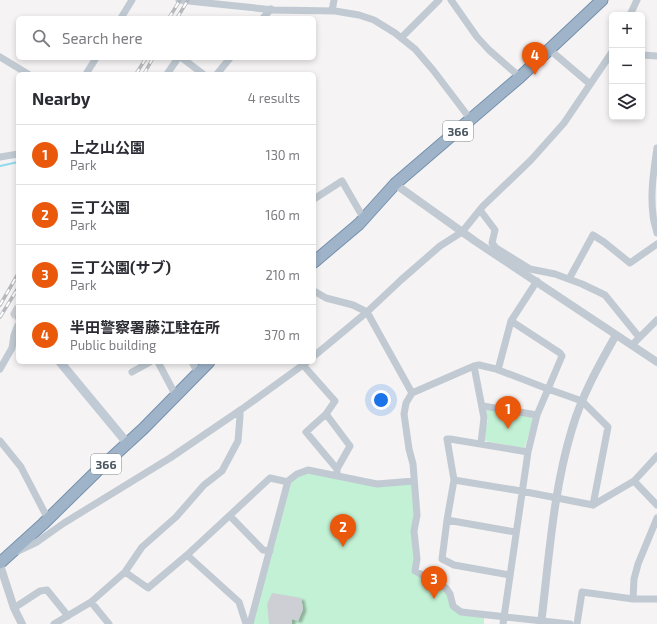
<!DOCTYPE html>
<html lang="en">
<head>
<meta charset="utf-8">
<style>
	:root { --surface:#fff; --page:#f2f2f3; --text:#2b2b33; --muted:#7c7c81; --line:#e1e1e2; --accent:#ea580c }
	body { margin:0; font-family:"Exo 2","Noto Sans JP",sans-serif; background:var(--page); color:var(--text) }
	.controls { position:absolute; right:12px; top:12px; display:grid; overflow:hidden; border-radius:6px; box-shadow:0 2px 6px #0003 }
	.controls button { width:36px; height:36px; display:grid; place-items:center; padding:0; border:0; border-bottom:1px solid var(--line); background:var(--surface); color:var(--text); font:20px sans-serif }
	.you { position:absolute; left:381px; top:400px; width:14px; height:14px; margin:-10px; border:3px solid #fff; border-radius:50%; background:#1a73e8; box-shadow:0 0 0 6px #1a73e833 }
	.badge { display:grid; place-items:center; width:26px; height:26px; border-radius:50%; background:var(--accent); color:#fff; font-size:13px; font-weight:700 }
	.pin { position:absolute; translate:-50% -33px; filter:drop-shadow(0 1px 2px #0008) }
	.pin::after { content:''; position:absolute; top:21px; width:14px; height:12px; background:inherit; clip-path:polygon(0 0,100% 0,50% 100%) }
	.list { margin:0; padding:0; list-style:none }
	h2 { display:flex; justify-content:space-between; align-items:center; height:52px; margin:0; padding:0 16px; font-size:17px }
	h2 small { font-size:13px; font-weight:400; color:var(--muted) }
	.list li { display:grid; grid-template-columns:26px 1fr auto; gap:12px; align-items:center; box-sizing:border-box; height:60px; padding:0 16px; border-top:1px solid var(--line) }
	.list b { display:block; font-size:15px; white-space:nowrap }
	.list p { margin:0; font-size:13px; white-space:nowrap; color:var(--muted) }
	.list em { font-size:13px; font-style:normal; color:var(--muted) }
	.icon { flex:none; width:22px; height:22px; fill:none; stroke:currentColor; stroke-width:2; stroke-linecap:round; stroke-linejoin:round }
	.map { position:relative; flex:none; width:657px; height:624px; overflow:hidden }
	.search { position:absolute; background:var(--surface); box-shadow:0 2px 6px #0003; left:16px; top:16px; width:300px; height:44px; display:flex; align-items:center; gap:10px; box-sizing:border-box; padding:0 14px; border-radius:6px; color:var(--muted); font-size:15px }
	.panel { position:absolute; background:var(--surface); box-shadow:0 2px 6px #0003; left:16px; top:72px; width:300px; height:292px; border-radius:6px }
	.map>svg:first-child { display:block }
</style>
</head>
<body>
<div class="map">
<svg width="657" height="624" viewBox="0 0 657 624">
	<defs>
		<filter id="shadow"><feDropShadow dx="3.5" dy="2" stdDeviation="1" flood-color="#0004"/></filter>
	</defs>
	<rect width="100%" height="100%" fill="#f5f3f3"/>
	<path fill="#c3f1d5" d="M488,410L532,416L533,419L525,447L524,448L485,441L483,439L488,420L486,411Z
		M308,470L377,484L414,481L415,571L446,588L453,606L484,614V624H250L288,482Z"/>
	<g fill="none" stroke-linecap="round" stroke-linejoin="round">
		<path stroke="#90daee" stroke-width="2" d="M0,166L18,162"/>
	</g>
	<path fill="#cdcfd5" filter="url(#shadow)" d="M15,305L18,307V310L13,319L10,314Z
		M272,593L301,598L303,609L298,621L292,619V624H269L267,604Z"/>
	<g fill="none" stroke-linecap="round" stroke-linejoin="round">
		<g stroke="#7690ad" stroke-width="13">
			<path id="trunk" d="M314,262L359,224L395,184L520,77L602,0
				M0,563L43,524L97,471L143,429L209,362"/>
		</g>
		<path stroke="#c1cad2" stroke-width="7" d="M179,0L274,10L335,11L359,15L374,20L395,33L415,49L433,70L471,120
			M451,0L477,37L489,50L520,77
			M332,11L334,0
			M630,15L637,0
			M121,18L132,0
			M263,18L271,9
			M401,38L439,0
			M550,50L590,84
			M642,55L657,56
			M0,57L28,74
			M182,58L203,74
			M86,74L96,58
			M167,74L178,58
			M217,74L230,58
			M657,148C654,169 650,193 653,214C653,221 656,227 657,233
			M0,157L18,154
			M314,199L342,181L364,219
			M480,210L495,230L492,243L496,248L530,269L555,274L582,284L605,295L639,337
			M569,279L593,235L604,242L630,263L657,244
			M314,291L326,298L353,305L367,312L412,393
			M632,345L657,320
			M314,356L367,312L401,280L440,246L462,232L483,206L531,160L564,123L612,52
			M158,362L176,396
			M192,362L198,373
			M303,365L335,401L326,414L350,446L337,469V476
			M474,366L484,418L481,443
			M0,369L12,348L14,335L18,325
			M498,370L511,321L537,281
			M132,372L150,362
			M483,406L537,415
			M326,414L306,432L337,469
			M0,441L21,467L48,519
			M454,480L521,491L593,505L608,427L582,401L548,389L496,369L479,365L474,366L412,393L406,403L404,414L409,449L413,464L417,515L414,531L417,559L415,571L446,588L450,594L453,606L461,612L570,624
			M634,481L657,505
			M593,505L634,481L657,456
			M230,516L263,550L270,551
			M447,520L442,559L454,565L510,575
			M515,532L447,520L454,480L447,439H450L528,452
			M18,551L37,542L64,523L170,458L242,409L307,362
			M187,555L239,602L246,624
			M125,572L148,588L187,555L270,478L288,482
			M633,599L634,579L638,564L657,518
			M91,602L109,624
			M14,608L40,591L47,590L68,616
			M54,624L91,602L125,572L142,547L176,517L204,485L222,471L238,441L240,416V411
			M250,624L288,481L297,474L308,470L377,484L414,481
			M503,624L528,452L537,415L562,356L560,353L511,321
			M577,624L582,592L633,599H657"/>
		<path stroke="#c1cad2" stroke-width="8" d="M395,184L475,241L657,362
			M0,565L14,608L22,624
			M541,624C549,559 553,491 572,429C582,395 599,365 616,335"/>
		<path stroke="#c1cbd6" stroke-width="9" d="M60,362L128,444"/>
		<use href="#trunk" stroke="#9fb4c9" stroke-width="11"/>
		<g stroke="#b5b8bd" stroke-width="3.5">
			<path id="rail" d="M169,18L180,0
				M177,18L188,0
				M136,74L146,58
				M144,74L153,58
				M0,305L18,274
				M0,317L18,288"/>
		</g>
		<use href="#rail" stroke="#fff" stroke-width="2" stroke-dasharray="6" stroke-linecap="butt"/>
	</g>
	<g text-anchor="middle" dominant-baseline="central" stroke-width="4" stroke-linejoin="round" paint-order="stroke">
		<g fill="#fff" stroke="#808990" stroke-width="1">
			<rect x="443" y="121" width="30" height="20" rx="3"/>
			<rect x="91" y="454" width="30" height="20" rx="3"/>
		</g>
		<g font-size="12" font-weight="bold" fill="#4a5661">
			<text x="458" y="131">366</text>
			<text x="106" y="464">366</text>
		</g>
	</g>
</svg>
<div class="controls">
<button>+</button>
<button>−</button>
<button><svg class="icon" aria-label="layers" viewBox="0 0 24 24"><path d="M12 4l9 5-9 5-9-5zM3 14l9 5 9-5"/></svg></button>
</div>
<div class="you"></div>
<div class="pin badge" style="left:508px;top:429px">1</div>
<div class="pin badge" style="left:343px;top:547px">2</div>
<div class="pin badge" style="left:434px;top:599px">3</div>
<div class="pin badge" style="left:535px;top:75px">4</div>
<div class="search"><svg class="icon" aria-label="search" viewBox="0 0 24 24"><circle cx="10" cy="10" r="6"/><path d="M15 15l6 6"/></svg>Search here</div>
<section class="panel">
<h2>Nearby<small>4 results</small></h2>
<ul class="list">
<li><span class="badge">1</span><div><b>上之山公園</b><p>Park</p></div><em>130 m</em></li>
<li><span class="badge">2</span><div><b>三丁公園</b><p>Park</p></div><em>160 m</em></li>
<li><span class="badge">3</span><div><b>三丁公園(サブ)</b><p>Park</p></div><em>210 m</em></li>
<li><span class="badge">4</span><div><b>半田警察署藤江駐在所</b><p>Public building</p></div><em>370 m</em></li>
</ul>
</section>
</div>
</body>
</html>
